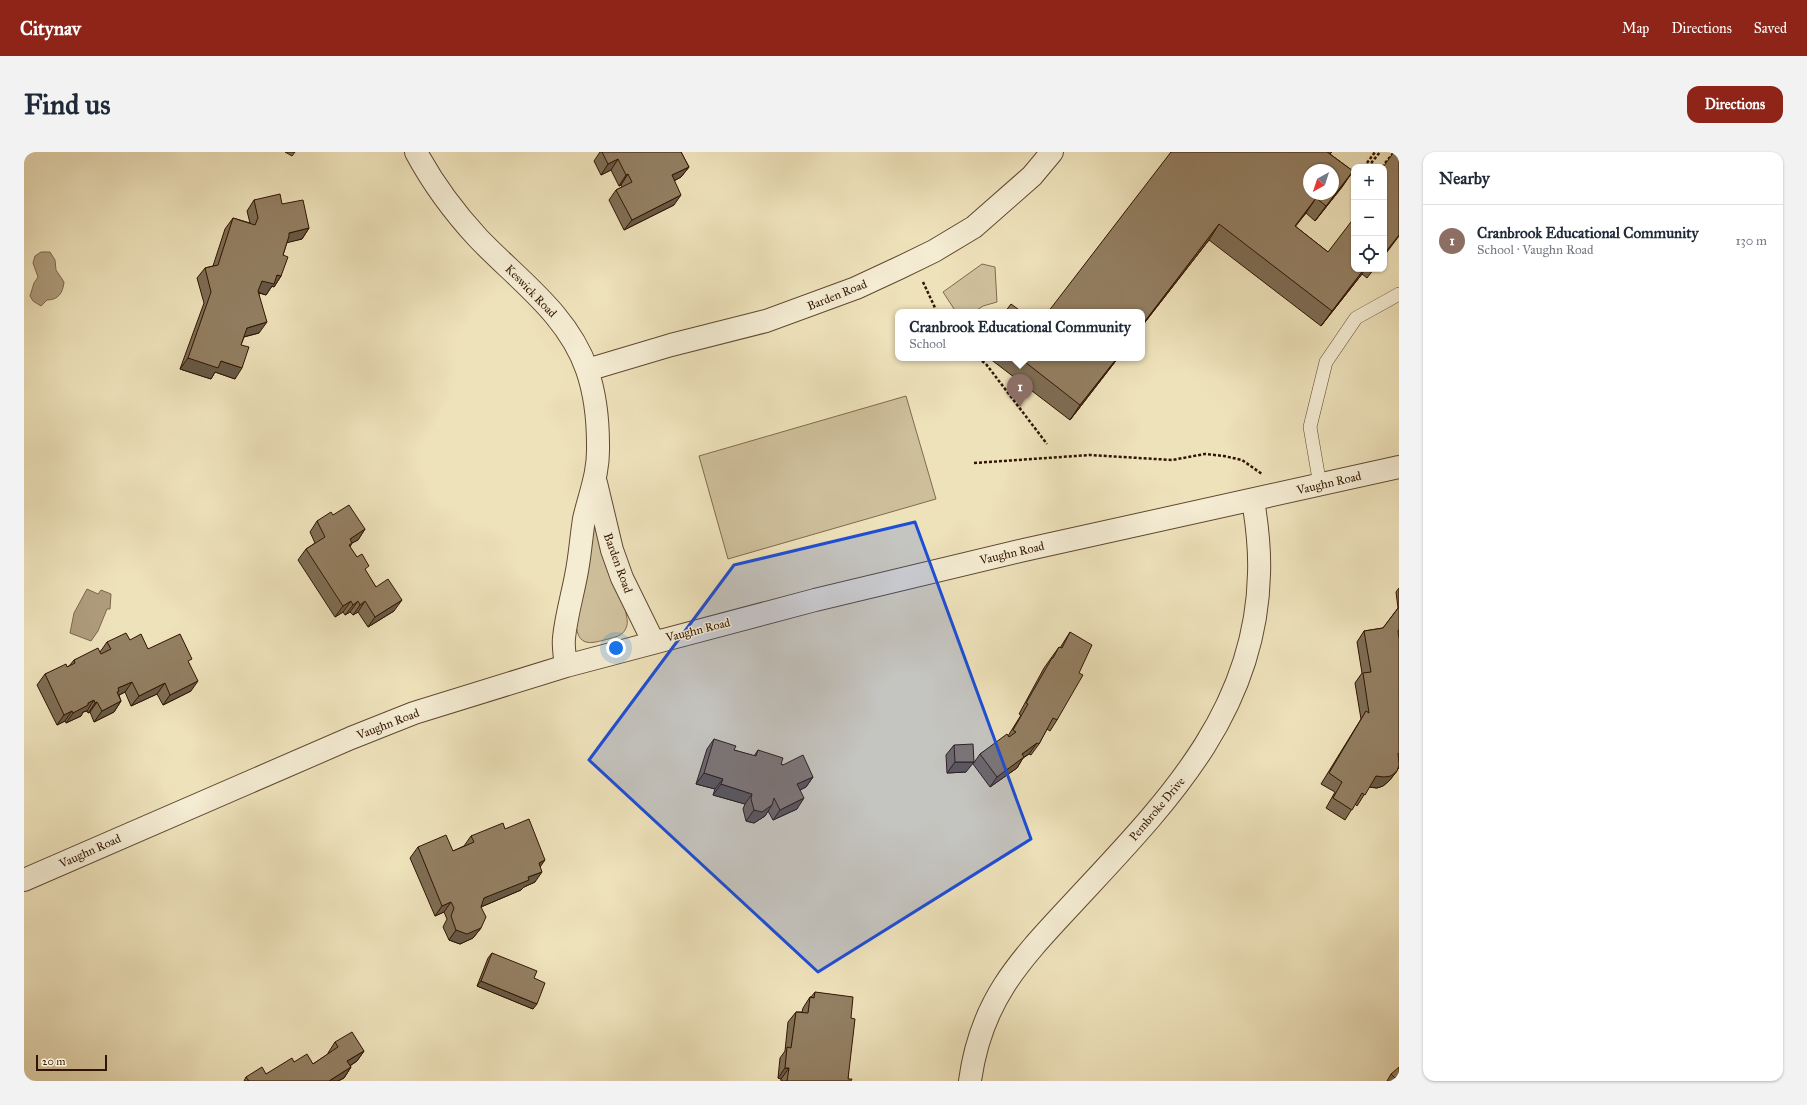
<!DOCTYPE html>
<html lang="en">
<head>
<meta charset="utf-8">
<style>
	:root { --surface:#fff; --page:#f2f2f3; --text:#1f2937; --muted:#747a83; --line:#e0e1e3; --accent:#8f2418 }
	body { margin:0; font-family:"IM FELL Great Primer",serif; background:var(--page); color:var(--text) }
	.controls { position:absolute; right:12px; top:12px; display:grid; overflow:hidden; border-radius:8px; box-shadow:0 1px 3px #0004 }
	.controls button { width:36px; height:36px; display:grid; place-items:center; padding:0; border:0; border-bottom:1px solid var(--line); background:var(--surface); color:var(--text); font:20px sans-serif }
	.compass { position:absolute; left:1279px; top:12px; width:36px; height:36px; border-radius:50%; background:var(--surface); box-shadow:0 1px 3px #0004; rotate:219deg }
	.scale { position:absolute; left:12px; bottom:10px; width:71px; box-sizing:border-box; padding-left:4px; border:2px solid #311401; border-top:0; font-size:11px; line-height:14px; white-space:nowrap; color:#311401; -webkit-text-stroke:3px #f4ecd3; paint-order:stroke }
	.you { position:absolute; left:592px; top:496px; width:14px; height:14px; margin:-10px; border:3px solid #fff; border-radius:50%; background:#1a73e8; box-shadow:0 0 0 6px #1a73e833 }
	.badge { display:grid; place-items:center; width:26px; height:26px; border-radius:50%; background:var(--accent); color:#fff; font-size:13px; font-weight:700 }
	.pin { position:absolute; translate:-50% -33px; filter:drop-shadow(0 1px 2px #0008) }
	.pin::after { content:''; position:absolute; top:21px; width:14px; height:12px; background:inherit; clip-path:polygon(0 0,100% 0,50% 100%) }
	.popup { position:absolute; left:871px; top:157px; width:250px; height:52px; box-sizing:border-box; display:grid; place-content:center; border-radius:8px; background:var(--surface); filter:drop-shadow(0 1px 3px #0005); font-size:13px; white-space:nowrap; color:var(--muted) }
	.popup b { font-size:15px; color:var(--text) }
	.popup::after { content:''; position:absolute; left:50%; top:100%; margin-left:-8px; border:8px solid transparent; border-top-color:var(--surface) }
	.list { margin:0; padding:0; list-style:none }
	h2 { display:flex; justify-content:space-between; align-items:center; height:52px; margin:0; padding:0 16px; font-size:17px }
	h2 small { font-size:13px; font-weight:400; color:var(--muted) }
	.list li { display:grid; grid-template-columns:26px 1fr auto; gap:12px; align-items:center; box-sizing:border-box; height:72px; padding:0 16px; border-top:1px solid var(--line) }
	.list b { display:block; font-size:15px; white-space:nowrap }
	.list p { margin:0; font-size:13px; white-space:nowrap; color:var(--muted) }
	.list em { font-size:13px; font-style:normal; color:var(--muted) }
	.icon { flex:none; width:22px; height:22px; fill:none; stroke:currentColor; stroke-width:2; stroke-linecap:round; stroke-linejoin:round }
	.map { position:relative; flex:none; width:1375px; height:929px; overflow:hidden; border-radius:12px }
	header { display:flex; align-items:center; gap:24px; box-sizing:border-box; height:56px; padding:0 20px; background:var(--accent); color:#fff }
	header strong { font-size:19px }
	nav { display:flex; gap:22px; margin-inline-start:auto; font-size:14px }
	.intro { display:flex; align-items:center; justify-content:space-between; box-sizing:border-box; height:96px; padding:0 24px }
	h1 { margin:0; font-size:28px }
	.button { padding:10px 18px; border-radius:12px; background:var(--accent); color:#fff; font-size:14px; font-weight:700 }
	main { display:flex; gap:24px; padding:0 24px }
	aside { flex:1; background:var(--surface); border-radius:12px; box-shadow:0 1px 3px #0004 }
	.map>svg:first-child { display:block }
</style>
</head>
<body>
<header>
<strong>Citynav</strong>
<nav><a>Map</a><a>Directions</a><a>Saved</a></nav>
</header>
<div class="intro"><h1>Find us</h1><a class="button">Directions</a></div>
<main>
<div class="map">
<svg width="1375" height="929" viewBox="0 0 1375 929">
	<rect width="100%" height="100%" fill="#eee2bb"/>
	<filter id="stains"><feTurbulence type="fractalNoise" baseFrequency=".005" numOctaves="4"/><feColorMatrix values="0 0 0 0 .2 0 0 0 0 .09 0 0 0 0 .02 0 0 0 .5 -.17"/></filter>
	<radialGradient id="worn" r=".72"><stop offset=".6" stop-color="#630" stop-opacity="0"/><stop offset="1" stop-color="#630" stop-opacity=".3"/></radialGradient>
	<path fill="#cebf9b" stroke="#806a4e" d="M958,112L971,115L973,150L959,154L950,160H932L919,140Z
		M882,244L912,347L704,407L675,304Z
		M570,368L601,457C602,463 605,470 602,476C599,484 591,485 584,487C566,492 554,495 552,472Z"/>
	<path fill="#ae9c7c" stroke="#7c664b" d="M17,100H26L31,108L32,118L40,130C39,141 34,148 23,148L17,154L9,149L6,144L10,131L14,125L9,111L11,104Z
		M63,437L74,442L77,438L87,442L86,457H83L74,479L67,489L46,481L50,461Z"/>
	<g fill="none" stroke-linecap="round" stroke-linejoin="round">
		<g stroke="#604830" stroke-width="14">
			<path id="service" d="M1296,333L1286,275L1302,210L1332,166L1375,142"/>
		</g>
		<g stroke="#604830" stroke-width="24">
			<path id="minor" d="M392,0C408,30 431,61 454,86C493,127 544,162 563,218C571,241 574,269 574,293C575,321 566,341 560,367C557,386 556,405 552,424C548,445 542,465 540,486C539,495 541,505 542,514
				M563,218L647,193L742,169L832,136L875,116L910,99L950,75L1008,24L1028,0
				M572,331L588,398L598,426L629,489
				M0,728L327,586L390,561L542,514L791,448L1000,398L1375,315
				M946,929C957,847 997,807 1051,749C1140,653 1232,562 1235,422C1236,397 1233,372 1229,348"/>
		</g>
		<path stroke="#311401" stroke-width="2.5" stroke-dasharray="3 2" stroke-linecap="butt" d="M1340,15L1351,0
			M1344,15L1356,0
			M1358,15L1370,0
			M899,130L913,160
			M954,206L962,212L1023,292
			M950,311L1066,303L1148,308L1181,302L1200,304L1218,308L1238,322"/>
		<use href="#service" stroke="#f4ecd3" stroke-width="13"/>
		<use href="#minor" stroke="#f4ecd3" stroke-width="22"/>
	</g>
	<path fill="#7e6d54" stroke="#311401" d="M261,0H271L268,4Z
		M576,0H657L665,15L657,25L650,29V53L600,78L585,48L592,38L598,35L597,33L595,34L587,18L577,23L570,9Z
		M1147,0H1308L1306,2L1329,19L1318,35L1291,69L1282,61L1271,74L1304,100L1330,117H1350L1343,126L1338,122L1297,174L1185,88L1118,174V160Z
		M230,48L258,52L285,76L278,87L263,90L259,103L257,124L250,135L248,134L242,143L235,141V181L220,185L217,193L211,227L191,220L187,227L156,217L180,151L173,126L181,116L189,114L201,77L209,66L226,71L223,59Z
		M965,206H1094L1046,268Z
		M309,363L341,377L334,388L328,391L326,395L352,435L370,459L344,475L334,460L329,463L326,460L321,463L319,460L311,465L274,408L282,397L291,391L286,380L293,369Z
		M1375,436V478L1374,480L1375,487V617L1374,616L1373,619L1365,629L1359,634L1353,636L1345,635L1333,654L1331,652L1321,668L1302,656L1311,640L1297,632L1337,567L1331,531L1338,521L1333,490L1340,479L1359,476L1374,456L1372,440Z
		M1046,480L1033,568L1026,579L1023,577L1015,592L1007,603L1005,602L999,606L993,616L966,635L949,612L956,602L984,584L997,563L995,562L1020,516L1035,495L1036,496Z
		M106,488L124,497L165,511L167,539L139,553L133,542L107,554L101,540L95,543L97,549L90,560L70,570L66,560L64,561L63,559L59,560L57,564L42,571L41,569L33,573L13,533L21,522L43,515L45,514L50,508L76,500L83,490Z
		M690,587L710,598L730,604L734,598L757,612L789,625L782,635L776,638L773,657L749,668L744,659L741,664L730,671L722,669L719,657L721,652L689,643L691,637L672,632L683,597Z
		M930,593L942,620L923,621L922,603Z
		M481,677L516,715L511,730L500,735L497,738L457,755V776L449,786L436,792L425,788L419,775L423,767L420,760L411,764L386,706L394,695L429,699L440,694L447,684Z
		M468,801L510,826L509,857L453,834L464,806Z
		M791,840L827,866L824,927L827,929H757V927L754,926L756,906L761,899L764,870L772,860H778L779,856L786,845H787Z
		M311,890L340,899L333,909L326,914L327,915L320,926L314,929H220L222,925L242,922L270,910L289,912L304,902V901Z
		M1367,922L1375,929H1363Z"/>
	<path fill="#675945" stroke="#311401" d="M594,7L587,18L577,23L584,12Z
		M665,15L657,25L640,34L648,23Z
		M1329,19L1318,35L1291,69L1302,54Z
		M604,22L597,33L595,34L602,23Z
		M657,43L650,53L600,78L608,68Z
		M1292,46L1282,61L1260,89L1271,74Z
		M1195,72L1185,88L1118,174V173Z
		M285,76L278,87L258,92L265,81Z
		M1375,83V84L1360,104V102Z
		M1340,117H1341L1338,122L1297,174L1308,159Z
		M253,123L257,124L250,135L248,134L242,143L231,139L238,129Z
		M243,170L235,181L215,186L223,176Z
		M164,206L197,209L218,216L211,227L191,220L187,227L156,217Z
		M1093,206H1094L1046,268L1056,253Z
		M341,377L334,388L328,391L321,402L326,387Z
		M378,448L370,459L344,475L351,465Z
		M327,449L319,460L311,465L319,454Z
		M334,449L326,460L321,463L329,453Z
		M341,449L334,460L329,463L336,453Z
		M174,529L167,539L139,553L146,543Z
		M108,530L101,540L91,545L94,536Z
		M141,531L133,542L107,554L115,544Z
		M70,548L63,559L59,560L57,564L42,571L49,561L64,551Z
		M97,549L90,560L70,570L78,559Z
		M73,550L66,560L64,561L71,551Z
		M48,559L41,569L33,573L40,563Z
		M1013,591L1005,602L999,606L993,616L966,635L973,625L998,602Z
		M931,610H950L942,620L923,621Z
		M1373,619L1365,629L1359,634L1353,636L1345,635L1352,624Z
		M680,621L699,627L691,637L672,632Z
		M789,625L782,635L766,643L773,632Z
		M697,632L728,642L721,652L689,643Z
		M780,646L773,657L749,668L756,658Z
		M748,653L741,664L730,671L722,669L730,658Z
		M521,708L514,718L515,711Z
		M518,720L511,730L500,735L497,738L452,757L460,746L504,725Z
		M427,750L420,760L411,764L418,754Z
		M457,776L449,786L436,792L425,788L432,778Z
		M457,829L513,852L509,857L453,834Z
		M340,899L333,909L316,920L323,909Z
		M327,915L320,926L314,929H305Z
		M761,916H765L757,927L754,926Z"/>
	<path fill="#937f62" stroke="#311401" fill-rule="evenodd" d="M578,0H657L665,15L648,23L657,43L608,68L592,38L608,30L604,22L602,23L594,7L584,12Z
		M1147,0H1303L1329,19L1302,54L1292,46L1271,74L1304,100L1330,66V117H1340L1308,159L1195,72L1118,173V160H1024ZM1285,18H1309V42H1285Z
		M1370,0H1375V83L1360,102V15H1359Z
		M256,42L258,52L279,48L285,76L265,81V84L259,103L264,105L257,124L253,123L250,132L238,129L234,139L243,170L223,176L217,193L225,195L218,216L197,209L194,216L164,206L187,140L181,116L194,113L209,66L231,73L234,66L230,48Z
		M987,152L998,160H981Z
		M996,206H1093L1056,253Z
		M325,353L341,377L326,387L328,391L325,393L333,405L338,402L345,414L341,417L352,435L364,427L378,448L351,465L341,449L336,453L334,449L329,453L327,449L319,454L282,397L301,385L293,369L307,360L309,363Z
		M1375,455V477L1374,479L1375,487V602L1374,601L1375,613L1373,619L1367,624L1360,625L1352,624L1341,643L1338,641L1328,658L1309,646L1318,630L1305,621L1342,559L1345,561L1339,521L1347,520L1340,479L1359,476Z
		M1046,480L1068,493L1055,521L1059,523L1033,568L1029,566L1015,592L1013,591L998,602L1000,605L973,625L956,602L983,582L985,585L992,580L989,578L1004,552L1002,551L1028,506H1029L1035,495L1038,496Z
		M102,481L106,488L117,482L124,497L156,482L168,507L164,509L174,529L146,543L141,531L115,544L108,530L94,536L95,539L93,540L97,549L78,559L73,550L71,551L70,548L64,551V553L49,561L48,559L40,563L21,522L42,512L43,515L51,511L50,508L74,496L77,502L87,497L83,490Z
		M690,587L712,594L710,598L732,604L734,598L759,606L757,612L759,613L779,603L789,625L773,632L780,646L756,658L750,646L748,653L738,660L730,658L727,647L728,642L697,632L699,627L680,621Z
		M949,592L950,610H931L930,593Z
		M505,667L521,708L515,711L518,720L504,725L505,728L460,746L457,755L462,765L457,776L443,782L432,778L427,764L430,756L427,750L418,754L394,695L422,683L429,699L450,690L447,684L479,671L481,677Z
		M468,801L513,819L510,826L521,831L513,852L457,829Z
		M791,840L829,845L827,866L831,867L824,927H828L827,929H763L765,916H761L763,895L767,896L772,860L784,861L786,845L790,846Z
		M328,880L340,899L323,909L327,915L305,929H225L222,925L238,915L242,922L268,906L270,910L283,902L289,912L314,895L311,890Z
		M1375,915V929H1374L1367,922Z"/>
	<path fill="#1d4ed8" fill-opacity="0.2" stroke="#1d4ed8" stroke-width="3" stroke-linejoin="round" d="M891,370L1007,687L794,820L565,608L710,413Z"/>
	<g text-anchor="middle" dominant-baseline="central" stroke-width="3" stroke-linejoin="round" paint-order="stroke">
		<g font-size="12" fill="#311401" stroke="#f4ecd3">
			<text transform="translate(507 139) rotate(46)">Keswick Road</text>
			<text transform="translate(813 143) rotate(-22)">Barden Road</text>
			<text transform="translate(1305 331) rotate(-13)">Vaughn Road</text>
			<text transform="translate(988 401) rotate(-13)">Vaughn Road</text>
			<text transform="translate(594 411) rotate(70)">Barden Road</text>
			<text transform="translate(674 478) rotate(-14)">Vaughn Road</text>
			<text transform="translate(364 572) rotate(-21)">Vaughn Road</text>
			<text transform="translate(1133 657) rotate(-50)">Pembroke Drive</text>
			<text transform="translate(66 699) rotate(-24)">Vaughn Road</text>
		</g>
	</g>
	<rect width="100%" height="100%" filter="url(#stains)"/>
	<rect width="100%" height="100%" fill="url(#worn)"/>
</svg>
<div class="controls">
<button>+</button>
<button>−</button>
<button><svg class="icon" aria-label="locate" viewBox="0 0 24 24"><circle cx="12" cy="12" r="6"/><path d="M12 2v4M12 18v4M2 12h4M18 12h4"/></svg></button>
</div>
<svg class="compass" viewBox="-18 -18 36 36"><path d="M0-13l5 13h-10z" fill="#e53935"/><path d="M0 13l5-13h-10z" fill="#747a83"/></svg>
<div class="scale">20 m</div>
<div class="you"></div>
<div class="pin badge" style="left:996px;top:255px;background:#8d6e63">1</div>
<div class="popup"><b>Cranbrook Educational Community</b>School</div>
</div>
<aside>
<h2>Nearby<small></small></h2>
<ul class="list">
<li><span class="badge" style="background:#8d6e63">1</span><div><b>Cranbrook Educational Community</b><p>School · Vaughn Road</p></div><em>130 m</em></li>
</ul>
</aside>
</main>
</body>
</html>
